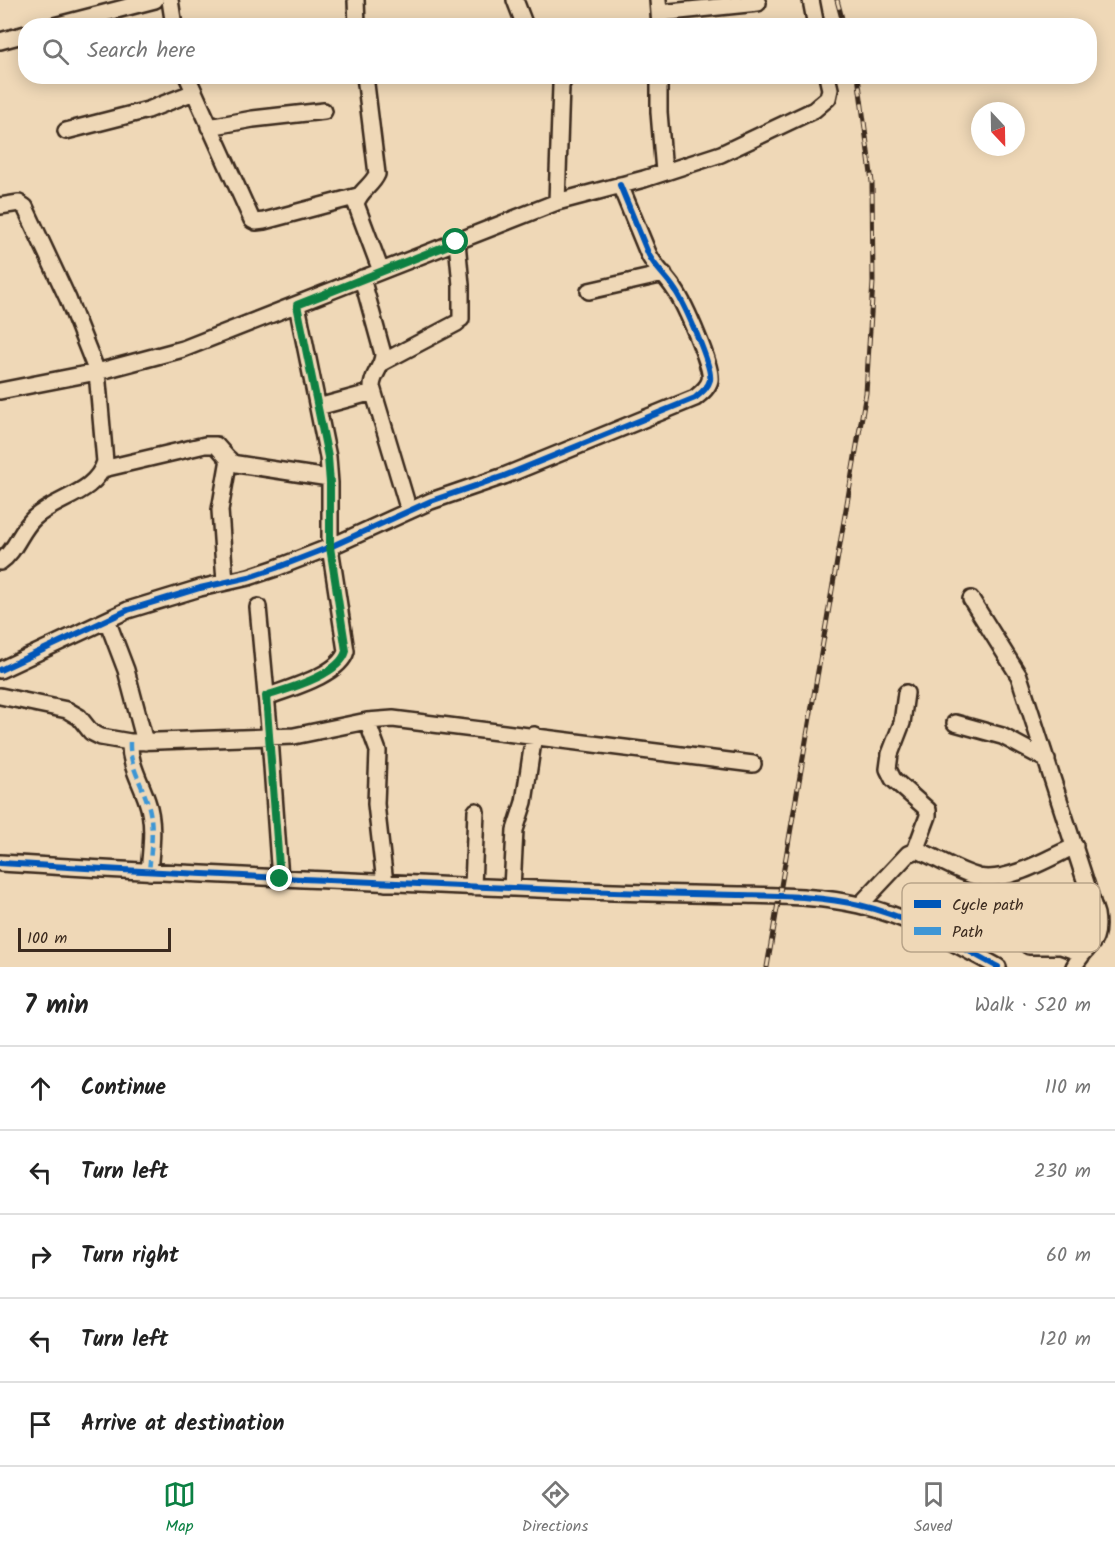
<!DOCTYPE html>
<html lang="en">
<head>
<meta charset="utf-8">
<style>
	:root { --surface:#fff; --page:#f2f2f2; --text:#222; --muted:#767676; --line:#e0e0e0; --accent:#0b8043 }
	body { margin:0; font-family:Kalam,sans-serif; background:var(--page); color:var(--text) }
	.compass { position:absolute; left:971px; top:102px; width:54px; height:54px; border-radius:50%; background:var(--surface); box-shadow:0 3px 15px #0003; rotate:158deg }
	.scale { position:absolute; left:18px; bottom:15px; width:153px; box-sizing:border-box; padding-left:6px; border:3px solid #3b2a1e; border-top:0; font-size:16px; line-height:21px; white-space:nowrap; color:#3b2a1e; -webkit-text-stroke:4px #efd8b7; paint-order:stroke }
	.stop { position:absolute; width:18px; height:18px; margin:-14px; border:4px solid #0b8043; border-radius:50%; background:#fff }
	.stop.end { background:#0b8043; border-color:#fff; box-shadow:0 2px 6px #0008 }
	.list { margin:0; padding:0; list-style:none }
	h2 { display:flex; justify-content:space-between; align-items:center; height:78px; margin:0; padding:0 24px; font-size:26px }
	h2 small { font-size:20px; font-weight:400; color:var(--muted) }
	.list li { display:grid; grid-template-columns:39px 1fr auto; gap:18px; align-items:center; box-sizing:border-box; height:84px; padding:0 24px; border-top:2px solid var(--line) }
	.list b { display:block; font-size:22px; white-space:nowrap }
	.list em { font-size:20px; font-style:normal; color:var(--muted) }
	.icon { flex:none; width:33px; height:33px; fill:none; stroke:currentColor; stroke-width:2; stroke-linecap:round; stroke-linejoin:round }
	.map { position:relative; flex:none; width:1115px; height:967px; overflow:hidden }
	.search { position:absolute; background:var(--surface); box-shadow:0 3px 15px #0003; left:18px; right:18px; top:18px; height:66px; display:flex; align-items:center; gap:15px; box-sizing:border-box; padding:0 21px; border-radius:24px; color:var(--muted); font-size:22px }
	.sheet { height:498px; background:var(--surface) }
	nav { display:flex; justify-content:space-around; align-items:center; box-sizing:border-box; height:84px; border-top:2px solid var(--line); background:var(--surface); font-size:16px; color:var(--muted) }
	nav a { display:grid; justify-items:center; gap:3px }
	nav .on { color:var(--accent) }
	.map>svg:first-child { display:block }
</style>
</head>
<body>
<div class="map">
<svg width="1115" height="967" viewBox="0 0 1115 967">
	<rect width="100%" height="100%" fill="#efd8b7"/>
	<filter id="ink" filterUnits="userSpaceOnUse"><feTurbulence type="fractalNoise" baseFrequency=".0167" numOctaves="2"/><feDisplacementMap in="SourceGraphic" scale="12" xChannelSelector="R" yChannelSelector="G"/><feConvolveMatrix kernelMatrix="1 2 1 2 8 2 1 2 1" color-interpolation-filters="sRGB"/></filter>
	<g filter="url(#ink)">
		<g fill="none" stroke-linecap="round" stroke-linejoin="round">
			<g stroke="#3b2a1e" stroke-width="20">
				<path id="minor" d="M170,0L174,26
					M356,0L357,26
					M515,0L525,26
					M658,0L660,26
					M811,0L816,26
					M660,13L758,3
					M54,26L155,0
					M0,41L26,34
					M187,76L252,220L256,222L264,221L358,196
					M365,76L377,174C372,186 359,191 356,204L381,271
					M659,76V112L664,172
					M209,127L253,119L324,111
					M66,131L148,110L194,92
					M557,202L561,86L565,76
					M0,206L19,203L25,207L68,299L97,372L105,462C95,494 57,497 34,518C20,531 16,551 0,562
					M457,242L461,285V319
					M362,278L383,354C383,367 372,374 372,387L409,511
					M589,291L664,274
					M383,362L457,323
					M0,391L97,372L183,349L557,202L644,179L721,154L814,110L828,98L830,89L827,76
					M318,407L373,392
					M103,469L205,445H216L231,462L237,464L329,478
					M225,582L220,510L229,459
					M971,599L1019,676L1096,914C1101,946 1086,944 1074,967
					M258,607L270,738L280,879
					M107,620L126,670L145,742
					M0,670L128,610L200,588L249,577L276,568L330,547L431,501L504,476L695,398C701,393 708,388 710,380C713,367 684,303 675,290C667,277 654,267 648,253L620,185
					M906,693L902,723L890,754L888,769L893,779L928,810V816L915,851
					M0,696L67,710L79,717L91,732L101,737L130,742L294,736L367,721L393,719L753,764
					M266,697C287,689 340,675 346,651L330,547V483L328,457L297,305
					M367,721L378,751L376,804L385,883
					M955,723L1002,736L1047,760
					M130,742C129,764 140,780 147,801C155,823 151,849 149,872
					M0,863C195,875 390,883 585,891C637,893 690,894 742,895C781,896 822,896 859,905C911,917 952,942 998,967
					M473,887L476,811
					M512,888L515,830L524,802L534,735
					M1005,902L1013,932L1029,946H1061L1083,954
					M860,905L908,854L915,851H920C939,859 959,872 979,877C1008,883 1049,858 1075,846"/>
			</g>
			<use href="#minor" stroke="#efd8b7" stroke-width="15"/>
			<g stroke="#3b2a1e" stroke-width="5">
				<path id="rail" d="M837,0L844,26
					M767,967L866,393L873,282L872,182L858,76"/>
			</g>
			<use href="#rail" stroke="#efd8b7" stroke-width="3" stroke-dasharray="9" stroke-linecap="butt"/>
			<path stroke="#3e96d5" stroke-width="4.5" stroke-dasharray="9 4.5" stroke-linecap="butt" d="M130,742C129,764 140,780 147,801C155,823 151,849 149,872"/>
			<g stroke="#efd8b7" stroke-width="10">
				<path id="cycleway" d="M0,670L128,610L200,588L249,577L276,568L330,547L431,501L504,476L695,398C701,393 708,388 710,380C713,367 684,303 675,290C667,277 654,267 648,253L620,185
					M0,863C195,875 390,883 585,891C637,893 690,894 742,895C781,896 822,896 859,905C911,917 952,942 998,967"/>
			</g>
			<use href="#cycleway" stroke="#0057b8" stroke-width="6"/>
		</g>
	</g>
	<g fill="none" stroke-linecap="round" stroke-linejoin="round" filter="url(#ink)">
		<path stroke="#0b8043" stroke-width="8" d="M280,879L266,696C287,689 340,675 346,651L330,547V483L328,457L297,305L456,242"/>
	</g>
	<rect x="902" y="883" width="198" height="69" rx="9" fill="#efd8b7" stroke="#b9a489" stroke-width="1.5"/>
	<rect x="914" y="900" width="27" height="8" fill="#0057b8"/>
	<rect x="914" y="927" width="27" height="8" fill="#3e96d5"/>
	<g font-size="16" fill="#3b2a1e">
		<text x="952" y="910">Cycle path</text>
		<text x="952" y="937">Path</text>
	</g>
</svg>
<svg class="compass" viewBox="-18 -18 36 36"><path d="M0-13l5 13h-10z" fill="#e53935"/><path d="M0 13l5-13h-10z" fill="#767676"/></svg>
<div class="scale">100 m</div>
<div class="stop" style="left:456px;top:242px"></div>
<div class="stop end" style="left:280px;top:879px"></div>
<div class="search"><svg class="icon" aria-label="search" viewBox="0 0 24 24"><circle cx="10" cy="10" r="6"/><path d="M15 15l6 6"/></svg>Search here</div>
</div>
<section class="sheet">
<h2>7 min<small>Walk · 520 m</small></h2>
<ul class="list">
<li><svg class="icon" aria-label="ahead" viewBox="0 0 24 24"><path d="M12 20V5M6 11l6-6 6 6"/></svg><div><b>Continue</b></div><em>110 m</em></li>
<li><svg class="icon" aria-label="left" viewBox="0 0 24 24"><path d="M17 20v-9H6M10 6l-5 5 5 5"/></svg><div><b>Turn left</b></div><em>230 m</em></li>
<li><svg class="icon" aria-label="right" viewBox="0 0 24 24"><path d="M7 20v-9h11M14 6l5 5-5 5"/></svg><div><b>Turn right</b></div><em>60 m</em></li>
<li><svg class="icon" aria-label="left" viewBox="0 0 24 24"><path d="M17 20v-9H6M10 6l-5 5 5 5"/></svg><div><b>Turn left</b></div><em>120 m</em></li>
<li><svg class="icon" aria-label="arrive" viewBox="0 0 24 24"><path d="M6 21V4h12l-3 4 3 4H6"/></svg><div><b>Arrive at destination</b></div></li>
</ul>
</section>
<nav>
<a class="on"><svg class="icon" aria-label="map" viewBox="0 0 24 24"><path d="M3 6l6-2 6 2 6-2v14l-6 2-6-2-6 2zM9 4v14M15 6v14"/></svg>Map</a>
<a><svg class="icon" aria-label="directions" viewBox="0 0 24 24"><path d="M12 3l9 9-9 9-9-9zM9 14v-3h6M13 9l2 2-2 2"/></svg>Directions</a>
<a><svg class="icon" aria-label="saved" viewBox="0 0 24 24"><path d="M7 4h10v16l-5-4-5 4z"/></svg>Saved</a>
</nav>
</body>
</html>
